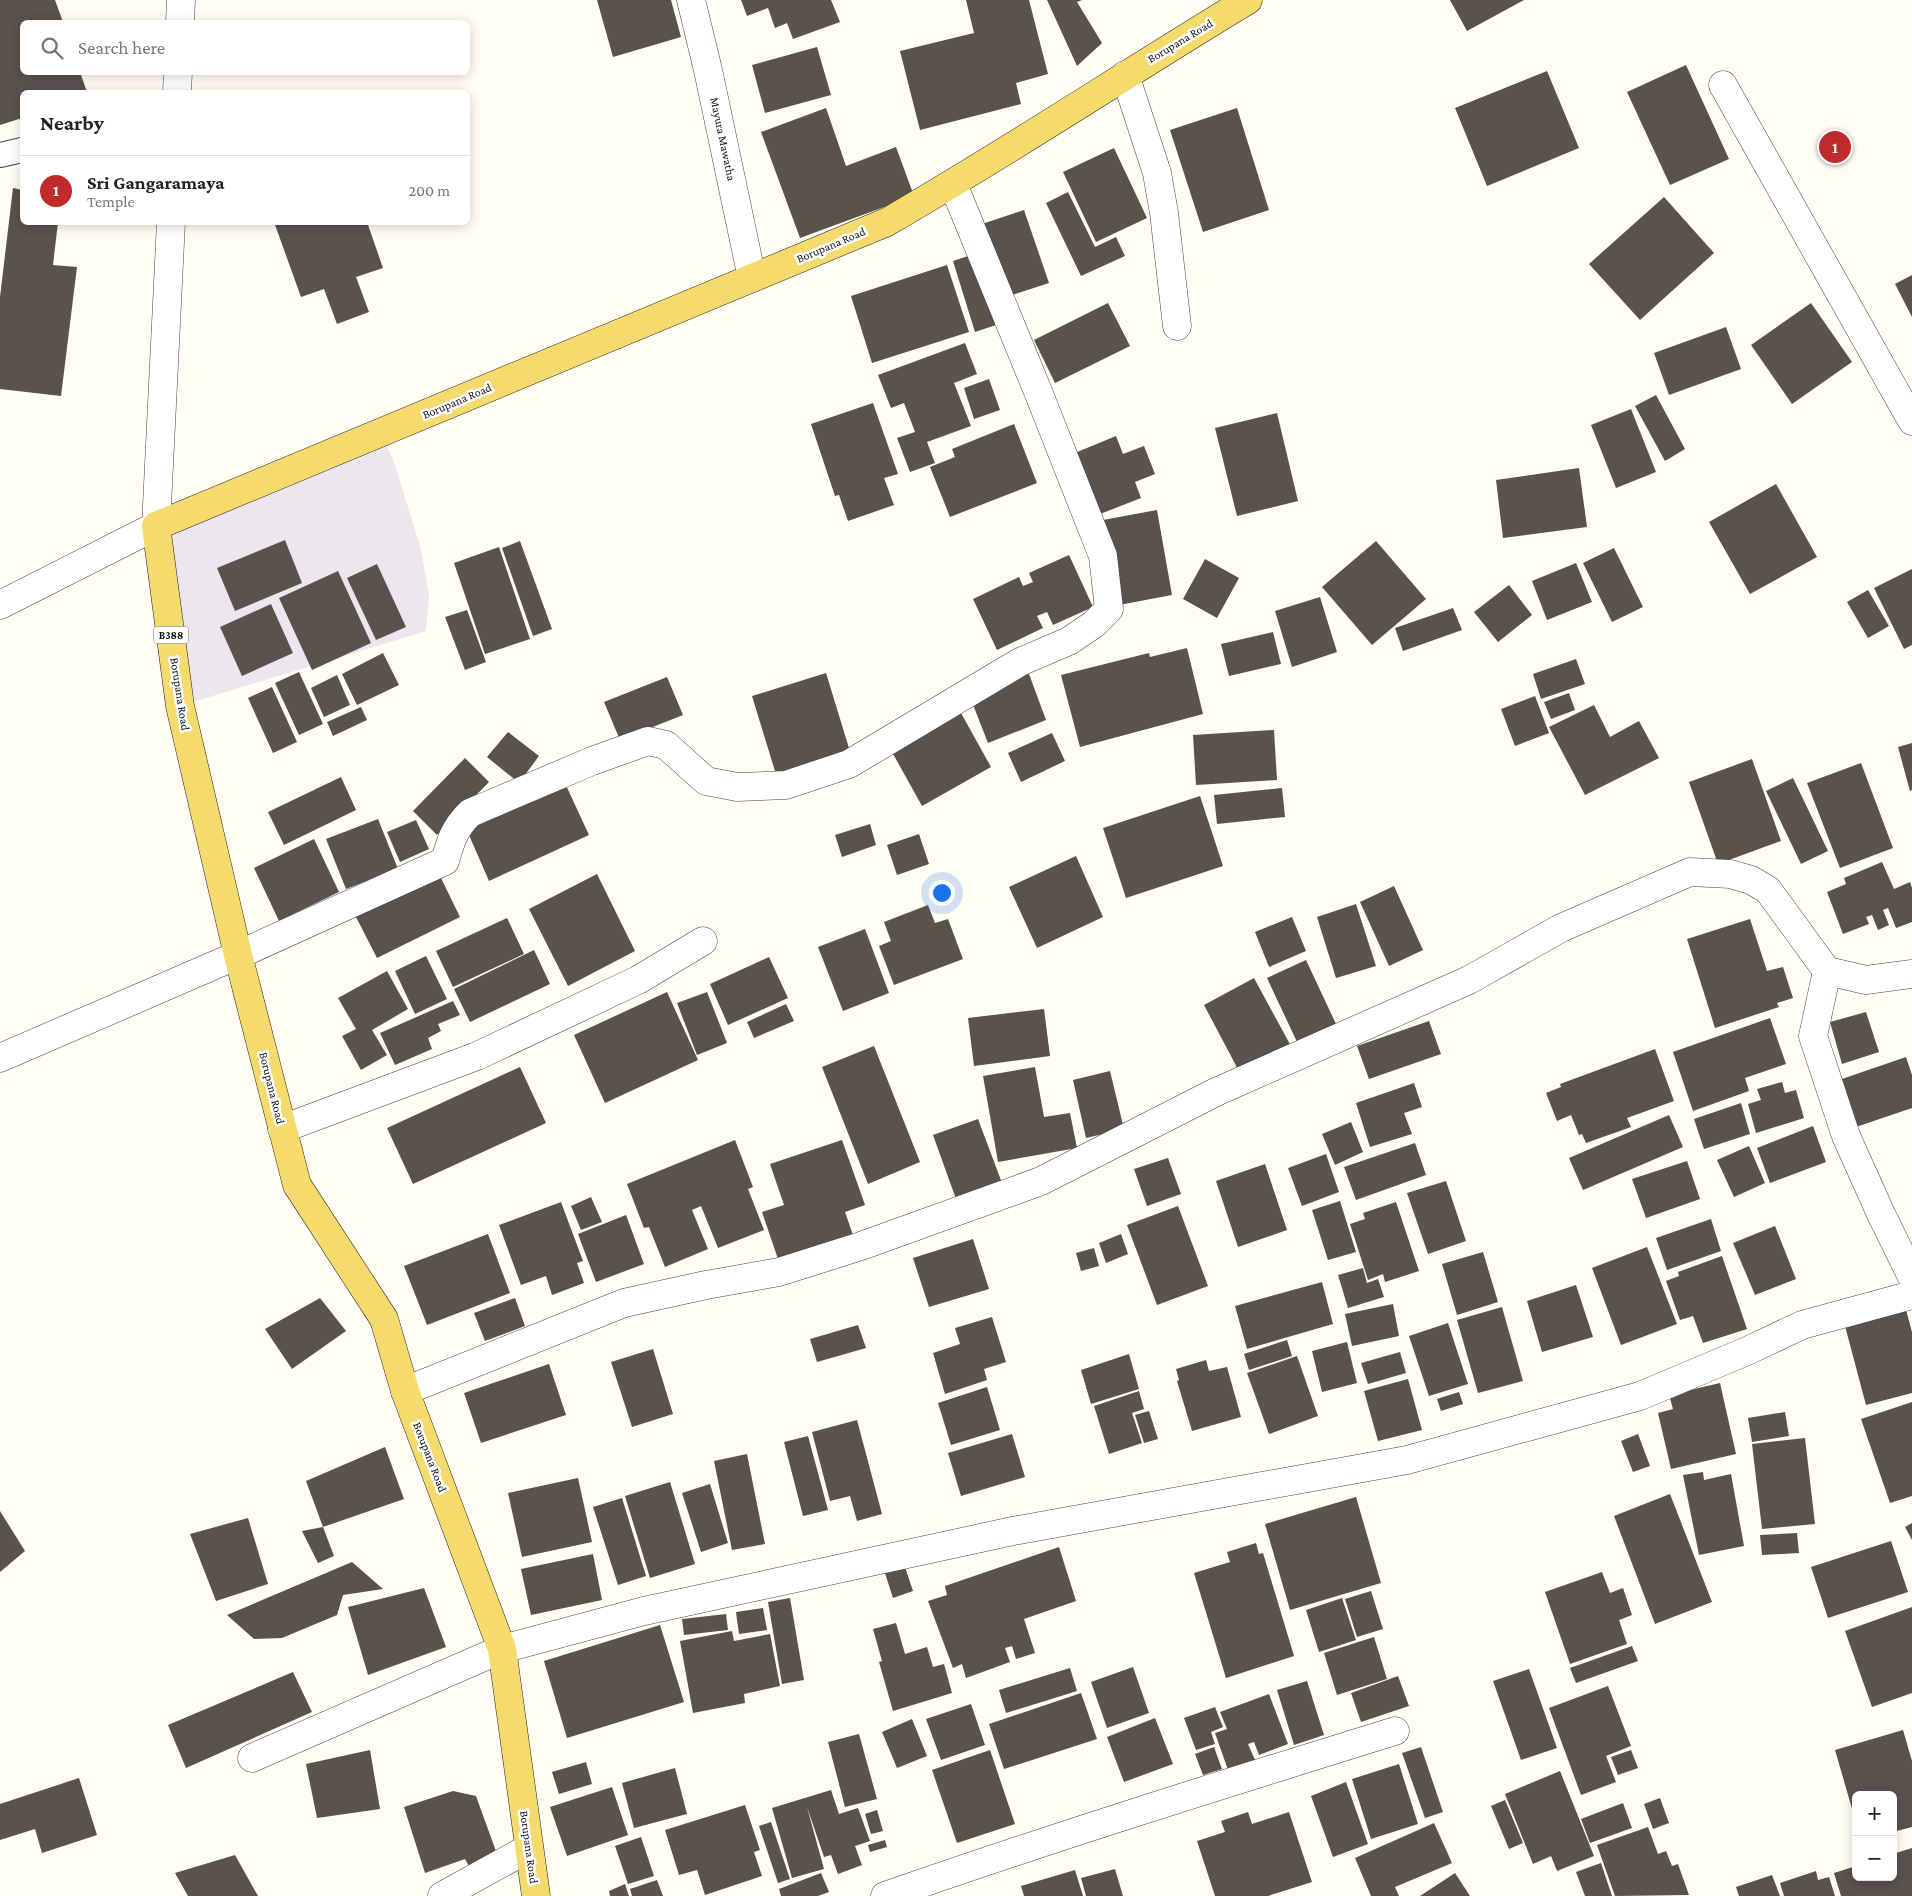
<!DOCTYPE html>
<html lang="en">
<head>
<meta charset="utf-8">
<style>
	:root { --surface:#fff; --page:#f2f2f2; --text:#222; --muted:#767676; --line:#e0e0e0; --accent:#bf2a2a }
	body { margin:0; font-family:"Crimson Pro",serif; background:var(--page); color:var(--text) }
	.controls { position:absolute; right:15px; bottom:15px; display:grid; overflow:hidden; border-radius:8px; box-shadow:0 2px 12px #0003 }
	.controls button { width:45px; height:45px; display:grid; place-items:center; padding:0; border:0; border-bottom:1px solid var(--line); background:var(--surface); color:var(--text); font:25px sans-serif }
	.you { position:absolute; left:941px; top:892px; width:18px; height:18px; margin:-12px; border:4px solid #fff; border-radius:50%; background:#1a73e8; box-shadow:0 0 0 8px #1a73e833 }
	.badge { display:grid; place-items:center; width:32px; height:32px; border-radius:50%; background:var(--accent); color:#fff; font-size:16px; font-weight:700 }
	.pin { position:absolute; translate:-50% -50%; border:2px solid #fff; box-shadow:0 1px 5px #0006 }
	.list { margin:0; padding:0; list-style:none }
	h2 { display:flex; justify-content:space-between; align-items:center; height:65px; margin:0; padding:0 20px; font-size:21px }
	h2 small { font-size:16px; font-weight:400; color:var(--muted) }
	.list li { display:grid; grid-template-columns:32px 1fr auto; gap:15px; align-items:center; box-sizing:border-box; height:70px; padding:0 20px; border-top:1px solid var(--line) }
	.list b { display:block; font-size:19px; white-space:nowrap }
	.list p { margin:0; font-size:16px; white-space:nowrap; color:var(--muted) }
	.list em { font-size:16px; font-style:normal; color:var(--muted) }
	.icon { flex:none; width:28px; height:28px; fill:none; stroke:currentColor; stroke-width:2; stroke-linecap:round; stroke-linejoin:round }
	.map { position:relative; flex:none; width:1912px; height:1896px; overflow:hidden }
	.search { position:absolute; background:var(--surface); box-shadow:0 2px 12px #0003; left:20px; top:20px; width:450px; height:55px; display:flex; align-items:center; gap:12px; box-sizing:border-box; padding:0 18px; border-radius:8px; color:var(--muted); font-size:19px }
	.panel { position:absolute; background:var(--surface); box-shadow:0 2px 12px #0003; left:20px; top:90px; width:450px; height:135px; border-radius:8px }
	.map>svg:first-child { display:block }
</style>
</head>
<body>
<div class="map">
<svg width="1912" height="1896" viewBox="0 0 1912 1896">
	<rect width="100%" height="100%" fill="#fffdf4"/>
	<path fill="#eee6ee" d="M380,433L393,459L421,549L429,596L426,631L180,706L156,526Z"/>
	<path fill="#59524d" d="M0,0H55L63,22H22V72H80L87,92H22V118L0,125Z
		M597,0H671L681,37L613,57Z
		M741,0H831L840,22L793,39L787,23L775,28L768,8L747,16Z
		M966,0H1029L1048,74L1016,83L1021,104L920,130L900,51L974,33Z
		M1047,0H1082L1077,2L1102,43L1077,66Z
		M1450,0H1524L1467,31Z
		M817,47L831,95L765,113L752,65Z
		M1686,65L1729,159L1670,185L1627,92Z
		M1547,71L1579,148L1487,186L1455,108Z
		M826,108L846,166L896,147L914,196L800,238L761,132Z
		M1237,108L1269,210L1203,232L1170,130Z
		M1114,148L1147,218L1096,242L1063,172Z
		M13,188L22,190V222H58L53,265L77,267L61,396L0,389V297Z
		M1068,192L1095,247L1116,237L1125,256L1081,276L1046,203Z
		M1664,197L1714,253L1640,320L1589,264Z
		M1024,210L1049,283L1003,298L979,225Z
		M274,222H367L383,268L356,277L369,312L337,324L324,289L301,297Z
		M977,253L999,324L975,332L953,261Z
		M947,265L969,332L872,363L851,296Z
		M1912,275V317L1895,284Z
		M1108,303L1130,346L1055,383L1034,340Z
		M1811,303L1852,362L1792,404L1751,345Z
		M1726,327L1741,369L1669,395L1654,353Z
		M965,343L977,374L954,383L971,426L927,442L935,463L910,472L897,438L915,432L904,403L891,408L878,375Z
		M989,379L1000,410L974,419L964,388Z
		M1656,395L1685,449L1665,461L1635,406Z
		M873,403L898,474L884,478L894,505L848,521L839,495L835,496L811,424Z
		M1631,409L1656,472L1616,488L1591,425Z
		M1277,413L1298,501L1237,516L1215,428Z
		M1014,424L1037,483L950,517L930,467L955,457L952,449Z
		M1116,436L1123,454L1144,446L1155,474L1135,482L1141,498L1095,516L1070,455Z
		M1579,468L1587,527L1503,538L1496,480Z
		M1776,484L1817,557L1750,594L1709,522Z
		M1157,510L1172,595L1119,605L1103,520Z
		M285,540L302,583L235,611L217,568Z
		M520,541L552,629L533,636L502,548Z
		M1376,541L1426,599L1372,645L1322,587Z
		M499,547L530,639L485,654L454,563Z
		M1614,548L1643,607L1612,622L1583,563Z
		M1069,555L1093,607L1053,625L1047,612L1037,616L1043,628L997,650L973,599L1019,577L1023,586L1033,582L1029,573Z
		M1205,559L1239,578L1217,618L1183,599Z
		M1576,563L1592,602L1547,620L1532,581Z
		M377,564L406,627L376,640L347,578Z
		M1912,569V645L1904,649L1874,588Z
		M338,571L371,643L312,670L279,598Z
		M1509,585L1532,615L1498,642L1474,612Z
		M1868,590L1889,626L1868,638L1847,602Z
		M1320,597L1337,652L1292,667L1275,611Z
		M271,604L293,653L242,676L220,627Z
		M1453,608L1462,630L1403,651L1395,628Z
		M467,610L486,662L465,670L445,617Z
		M1273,632L1281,664L1229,676L1221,644Z
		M1187,648L1203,714L1080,747L1061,675L1149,653L1150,657Z
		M383,653L399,685L357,705L342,674Z
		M1576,659L1585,684L1541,699L1533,674Z
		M299,672L323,724L299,735L275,683Z
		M826,673L852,758L778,781L752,696Z
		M1029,674L1046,720L988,743L970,697Z
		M337,675L350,705L324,717L311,688Z
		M667,677L683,715L620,740L604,702Z
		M272,687L297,742L273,753L248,698Z
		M1569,693L1575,710L1551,719L1544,702Z
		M1535,696L1549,733L1515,746L1501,709Z
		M1594,705L1610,737L1639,721L1659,758L1585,795L1549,727Z
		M361,707L367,720L333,736L327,722Z
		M961,713L991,767L922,806L892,752Z
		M1274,730L1277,780L1196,785L1193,735Z
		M508,732L539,756L519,783L487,757Z
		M1052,733L1065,761L1021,782L1008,753Z
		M1912,743V790L1910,791L1898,747Z
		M465,758L489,782L437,835L413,811Z
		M1752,759L1781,841L1718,864L1689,782Z
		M1861,763L1893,848L1840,868L1807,783Z
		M341,777L356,810L284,845L268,812Z
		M1793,778L1828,851L1801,864L1766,791Z
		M564,781L589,835L489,881L465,826Z
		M1282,788L1285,817L1217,824L1214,795Z
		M1200,796L1223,866L1126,898L1103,828Z
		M378,819L398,869L346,889L326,839Z
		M416,820L429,849L400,862L387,832Z
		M870,824L876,845L842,857L835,835Z
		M919,834L929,864L897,875L887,845Z
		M314,839L339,892L279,921L254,868Z
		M1076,856L1103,917L1037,948L1009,887Z
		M1882,862L1894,889L1910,882L1912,888V922L1896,928L1888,908L1883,910L1889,925L1878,930L1872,915L1866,917L1869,924L1843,934L1827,892L1846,884L1844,878Z
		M597,874L635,951L568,986L529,909Z
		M440,876L460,917L377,958L356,917Z
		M1394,886L1423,950L1389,966L1360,902Z
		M1356,904L1376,966L1336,978L1317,917Z
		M928,905L935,923L948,919L963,959L894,985L879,946L891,941L884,922Z
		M1292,917L1306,951L1269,967L1255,932Z
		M507,918L524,954L453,987L436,951Z
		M1750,919L1767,971L1783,967L1793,998L1777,1003L1779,1007L1715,1028L1687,939Z
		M865,929L889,993L843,1011L818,947Z
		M534,950L550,984L470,1022L454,989Z
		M426,956L447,999L415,1014L395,971Z
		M769,957L788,998L728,1025L710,984Z
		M1306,960L1336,1024L1297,1042L1267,978Z
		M387,971L408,1009L372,1030L387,1055L361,1070L342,1036L356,1029L338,998Z
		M1254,978L1292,1048L1241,1075L1204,1005Z
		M667,992L698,1060L605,1103L574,1035Z
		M707,992L727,1043L697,1055L677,1003Z
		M453,1001L460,1015L438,1024L441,1031L428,1038L432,1049L395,1065L380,1033Z
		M786,1004L794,1021L754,1038L747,1022Z
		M1044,1009L1050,1056L974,1066L968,1018Z
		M1866,1012L1879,1052L1842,1064L1830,1022Z
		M1770,1018L1786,1064L1745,1078L1749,1091L1693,1111L1673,1052Z
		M1429,1021L1441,1054L1369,1079L1357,1046Z
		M874,1046L920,1162L868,1184L822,1067Z
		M1655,1049L1674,1101L1627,1118L1631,1127L1586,1143L1582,1134L1579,1135L1571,1115L1557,1121L1546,1093L1561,1087L1560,1084Z
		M1906,1057L1912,1075V1108L1856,1127L1839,1080Z
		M520,1067L546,1123L413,1184L387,1128Z
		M1035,1067L1044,1117L1070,1113L1077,1148L998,1162L983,1076Z
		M1110,1071L1124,1129L1086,1138L1073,1080Z
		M1782,1082L1785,1093L1796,1090L1804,1118L1756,1133L1748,1104L1761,1100L1757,1089Z
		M1414,1083L1422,1107L1404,1113L1412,1134L1370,1147L1356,1103Z
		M1741,1103L1750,1134L1704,1149L1694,1119Z
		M1669,1115L1683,1147L1583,1190L1569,1158Z
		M978,1119L1002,1183L956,1199L933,1135Z
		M1351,1122L1363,1152L1335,1165L1322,1134Z
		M1813,1126L1826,1162L1770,1183L1757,1148Z
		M735,1140L753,1187L748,1189L764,1230L718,1248L701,1206L692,1210L708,1249L665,1267L649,1227L644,1228L627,1184Z
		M842,1140L865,1205L845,1212L853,1235L779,1262L762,1212L784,1205L770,1164Z
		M1415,1143L1426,1175L1356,1200L1344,1167Z
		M1749,1146L1765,1183L1734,1197L1717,1160Z
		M1326,1154L1339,1192L1302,1206L1288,1168Z
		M1168,1158L1181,1194L1147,1206L1134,1169Z
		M1687,1161L1700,1199L1646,1218L1632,1179Z
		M1265,1164L1287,1230L1238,1247L1216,1181Z
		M1446,1181L1466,1241L1428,1254L1407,1193Z
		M591,1197L602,1222L581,1230L571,1206Z
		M1340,1201L1356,1252L1328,1260L1312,1210Z
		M561,1202L583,1261L577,1263L584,1283L552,1295L546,1276L521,1285L499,1225Z
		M1396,1202L1419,1271L1385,1282L1383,1274L1368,1280L1350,1224L1365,1219L1363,1213Z
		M1178,1206L1208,1286L1157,1305L1127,1225Z
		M626,1215L644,1264L596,1282L578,1234Z
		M1711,1219L1721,1251L1667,1270L1656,1238Z
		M1775,1226L1796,1279L1755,1295L1733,1243Z
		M488,1234L510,1293L427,1325L404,1266Z
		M1121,1234L1128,1254L1106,1263L1099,1243Z
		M973,1239L989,1289L929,1307L913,1258Z
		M1647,1247L1677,1324L1621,1345L1592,1268Z
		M1094,1248L1099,1266L1081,1271L1076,1253Z
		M1483,1252L1498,1302L1457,1315L1442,1264Z
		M1722,1256L1747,1329L1703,1343L1693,1316L1680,1320L1666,1281L1679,1276L1678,1272Z
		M1363,1268L1367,1283L1378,1279L1384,1297L1348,1308L1338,1275Z
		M1322,1282L1333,1324L1247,1349L1235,1306Z
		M1576,1285L1593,1337L1542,1352L1527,1301Z
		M320,1298L346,1331L292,1369L265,1329Z
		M515,1298L525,1326L485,1341L474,1313Z
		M1393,1304L1399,1336L1352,1346L1345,1314Z
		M1502,1307L1523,1381L1478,1393L1457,1320Z
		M1906,1310L1912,1332V1393L1866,1405L1845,1326Z
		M992,1317L1006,1362L984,1369L987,1380L945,1394L933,1353L960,1344L955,1328Z
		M1448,1323L1468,1384L1429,1396L1409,1336Z
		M858,1325L866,1348L817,1362L810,1339Z
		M1287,1340L1292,1356L1249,1370L1244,1354Z
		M1347,1342L1357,1383L1322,1392L1312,1351Z
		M653,1349L673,1414L632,1427L611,1362Z
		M1400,1352L1406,1373L1368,1384L1361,1363Z
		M1129,1354L1139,1389L1091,1404L1081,1370Z
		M1297,1356L1318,1416L1269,1434L1247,1373Z
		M1206,1360L1209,1371L1227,1367L1241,1417L1192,1431L1177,1381L1179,1380L1176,1369Z
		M549,1364L566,1415L481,1443L464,1393Z
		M1408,1379L1422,1430L1378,1441L1364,1391Z
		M1720,1383L1736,1454L1671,1469L1658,1413L1673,1409L1669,1395Z
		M987,1387L1000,1430L951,1445L938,1403Z
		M1139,1391L1144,1409L1132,1413L1142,1443L1109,1454L1094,1406Z
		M1459,1392L1463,1404L1441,1411L1437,1399Z
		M1912,1402V1496L1890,1503L1861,1419Z
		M1149,1411L1158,1439L1144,1443L1135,1415Z
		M1785,1412L1789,1436L1752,1442L1748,1418Z
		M857,1420L882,1514L857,1521L850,1496L830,1501L812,1432Z
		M1012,1434L1025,1477L961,1496L948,1453Z
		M1638,1434L1650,1466L1633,1472L1621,1441Z
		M808,1436L828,1510L803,1516L784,1442Z
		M1805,1438L1815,1524L1762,1529L1752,1444Z
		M385,1447L404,1499L323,1527L306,1481Z
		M747,1454L765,1544L732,1550L714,1461Z
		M1703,1472L1704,1480L1731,1474L1744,1546L1699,1555L1683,1475Z
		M578,1478L592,1542L522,1557L508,1493Z
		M670,1482L695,1564L650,1578L625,1496Z
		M710,1484L728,1543L701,1552L682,1493Z
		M1670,1494L1712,1602L1655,1624L1614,1516Z
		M1356,1497L1381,1583L1290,1610L1265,1524Z
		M622,1498L646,1576L618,1585L593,1507Z
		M0,1511L25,1551L0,1572Z
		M248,1518L268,1584L216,1601L190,1534Z
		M1912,1523V1540L1905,1527Z
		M323,1527L334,1556L318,1563L302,1531Z
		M1797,1533L1799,1553L1762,1555L1760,1535Z
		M1891,1541L1908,1592L1828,1618L1811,1567Z
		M1256,1543L1259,1554L1263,1553L1294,1656L1226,1678L1194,1573L1230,1562L1227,1552Z
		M1059,1547L1076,1601L1024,1619L1035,1653L1016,1659L1012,1646L1005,1648L1010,1662L966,1678L962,1664L953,1668L928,1601L947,1595L945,1586Z
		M593,1554L602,1600L531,1615L521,1569Z
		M352,1562L383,1589L343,1595L337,1615L282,1638L254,1639L227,1615Z
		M904,1564L913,1591L893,1598L884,1570Z
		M1602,1572L1610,1593L1623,1588L1632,1615L1619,1620L1627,1644L1570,1664L1545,1592Z
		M424,1588L446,1647L368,1675L348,1607Z
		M1371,1591L1383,1629L1357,1637L1345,1599Z
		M790,1598L804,1680L782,1684L768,1602Z
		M1342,1598L1356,1640L1319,1652L1306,1610Z
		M1912,1607V1693L1872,1707L1845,1631Z
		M763,1608L767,1630L739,1634L736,1612Z
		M726,1614L728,1630L684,1635L682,1619Z
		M896,1623L905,1654L927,1647L933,1667L944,1664L952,1693L893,1711L879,1662L882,1661L873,1629Z
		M660,1625L684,1702L567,1738L544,1661Z
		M732,1631L734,1641L770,1634L780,1686L744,1694L745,1703L693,1713L680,1641Z
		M1374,1637L1387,1679L1337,1695L1324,1653Z
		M1632,1646L1638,1661L1576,1683L1570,1668Z
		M1133,1667L1149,1713L1107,1728L1091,1682Z
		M1070,1668L1077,1691L1006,1713L999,1690Z
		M1529,1669L1557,1748L1521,1760L1493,1681Z
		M293,1672L312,1712L186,1768L168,1725Z
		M1398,1676L1409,1706L1361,1722L1351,1693Z
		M1307,1681L1324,1735L1294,1745L1277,1690Z
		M1608,1686L1631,1746L1606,1756L1616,1782L1581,1795L1549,1708Z
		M1081,1693L1097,1739L1004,1769L989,1724Z
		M1269,1694L1288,1744L1259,1755L1254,1742L1248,1744L1255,1760L1228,1770L1215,1733L1227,1729L1220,1712Z
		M971,1704L985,1745L941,1760L926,1719Z
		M1215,1707L1223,1727L1211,1732L1215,1744L1196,1750L1184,1718Z
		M1155,1718L1173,1764L1124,1782L1107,1737Z
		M912,1719L927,1756L897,1768L882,1732Z
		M1903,1730L1912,1761V1827L1893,1832V1795H1856L1855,1819L1835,1750Z
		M859,1734L877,1799L845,1807L828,1742Z
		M1214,1747L1222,1769L1203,1775L1195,1754Z
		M1421,1747L1443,1812L1425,1818L1402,1753Z
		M370,1750L380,1809L317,1818L306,1764Z
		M990,1750L1015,1824L957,1843L932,1770Z
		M1631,1750L1638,1768L1618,1775L1611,1757Z
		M586,1762L592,1784L559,1794L552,1772Z
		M1399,1764L1418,1824L1371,1839L1352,1779Z
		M675,1768L687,1814L634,1828L622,1783Z
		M1560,1771L1594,1856L1557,1871L1551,1856L1533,1864L1505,1794Z
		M79,1778L97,1835L42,1853L35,1829L0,1840V1804Z
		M1346,1782L1368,1844L1333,1857L1311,1796Z
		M612,1787L628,1835L567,1856L550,1807Z
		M831,1790L839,1814L858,1808L870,1841L855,1846L862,1865L838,1874L831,1855L824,1857L807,1807L824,1869L792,1878L772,1808Z
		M453,1791L476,1796L497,1854L469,1866L465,1859L425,1873L404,1807Z
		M1660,1798L1669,1823L1653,1829L1644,1804Z
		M1505,1800L1523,1843L1509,1849L1491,1806Z
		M1623,1803L1632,1828L1590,1843L1581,1819Z
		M745,1805L760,1850L754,1852L762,1876L705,1895L697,1870L679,1875L665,1830Z
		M877,1810L883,1831L871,1834L865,1814Z
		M1248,1812L1252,1824L1289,1812L1312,1882L1268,1896H1215L1197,1841L1225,1832L1221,1821Z
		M771,1822L790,1879L778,1883L759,1826Z
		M1434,1823L1452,1863L1395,1887L1399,1896H1371L1355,1858Z
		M1648,1827L1658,1854L1666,1851L1672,1866L1678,1864L1689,1895L1615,1896L1597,1845Z
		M641,1837L654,1876L628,1884L615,1846Z
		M885,1840L887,1847L870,1852L868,1845Z
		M1912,1848V1896H1841L1834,1873L1856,1866V1877H1893V1854Z
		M235,1855L258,1896H188L175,1873Z
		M1601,1863L1612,1896H1585L1576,1872Z
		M1115,1869L1123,1896H1086L1081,1878Z
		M1075,1870L1083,1896H1024L1021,1886Z
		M1816,1871L1818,1880L1829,1877L1835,1896H1784L1780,1883Z
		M821,1873L829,1892L818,1896H781L779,1889Z
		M1455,1873L1470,1896H1420Z
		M1772,1875L1780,1896H1739L1736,1887Z
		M657,1880L663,1896H632L630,1889Z
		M625,1884L629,1896H610L609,1891Z"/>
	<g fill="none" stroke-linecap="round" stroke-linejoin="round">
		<g stroke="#434343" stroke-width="26">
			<path id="service" d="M0,155L22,150"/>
		</g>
		<g stroke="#434343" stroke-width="29">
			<path id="minor" d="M691,0L708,70L752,278
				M180,22L181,0
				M1125,75L1157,173L1164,213L1177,326
				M1723,85L1912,421
				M177,92L178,72
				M0,605L156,526L171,222
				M1827,971L1813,1036L1846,1136L1881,1214L1912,1277
				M0,1058L238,955L445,861C451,840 454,829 470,813L592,761L648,741L666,745L706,781L737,787L786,785L849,764L1020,662L1069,641L1094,624L1109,609L1103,556L1039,394L953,184
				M282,1129L477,1056L638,980L703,941
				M405,1391L624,1303L706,1285L779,1272L861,1246L1041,1181L1216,1092L1469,980L1561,928L1690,872L1730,874L1751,880L1768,890L1827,971L1866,980L1912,974
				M252,1758L502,1649L644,1611L1013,1531L1407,1460L1640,1396L1747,1351L1802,1325L1912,1295
				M442,1896L529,1848
				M885,1896C1054,1837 1224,1784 1395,1731"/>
		</g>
		<g stroke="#212121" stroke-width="29">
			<path id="primary" d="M536,1896L502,1649L405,1391L384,1319L297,1185L238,955L180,706L156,526L887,222C1010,151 1127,73 1248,0"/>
		</g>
		<use href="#service" stroke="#fff" stroke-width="24"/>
		<use href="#minor" stroke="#fff" stroke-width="28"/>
		<use href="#primary" stroke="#f5da6e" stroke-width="28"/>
	</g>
	<g text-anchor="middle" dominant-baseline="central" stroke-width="5" stroke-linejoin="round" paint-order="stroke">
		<rect fill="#fff" stroke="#585858" stroke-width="1" x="153.5" y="626.5" width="35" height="17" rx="4"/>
		<g font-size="11" font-weight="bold" fill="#101010">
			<text x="171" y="635">B388</text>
		</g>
		<g font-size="12" fill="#101010" stroke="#fff">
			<text transform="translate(1180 41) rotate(-31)">Borupana Road</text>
			<text transform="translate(723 139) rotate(78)">Mayura Mawatha</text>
			<text transform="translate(831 245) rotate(-23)">Borupana Road</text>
			<text transform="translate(457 401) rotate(-23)">Borupana Road</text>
			<text transform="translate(180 694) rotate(81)">Borupana Road</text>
			<text transform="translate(272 1088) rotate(76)">Borupana Road</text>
			<text transform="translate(430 1457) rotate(69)">Borupana Road</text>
			<text transform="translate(529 1847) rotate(82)">Borupana Road</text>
		</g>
	</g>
</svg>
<div class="controls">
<button>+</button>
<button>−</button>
</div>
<div class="you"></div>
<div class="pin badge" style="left:1835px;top:147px">1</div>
<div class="search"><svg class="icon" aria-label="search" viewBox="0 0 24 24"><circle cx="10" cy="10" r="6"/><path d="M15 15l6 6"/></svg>Search here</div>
<section class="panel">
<h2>Nearby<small></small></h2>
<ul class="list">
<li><span class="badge">1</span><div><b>Sri Gangaramaya</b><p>Temple</p></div><em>200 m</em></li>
</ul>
</section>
</div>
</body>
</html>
